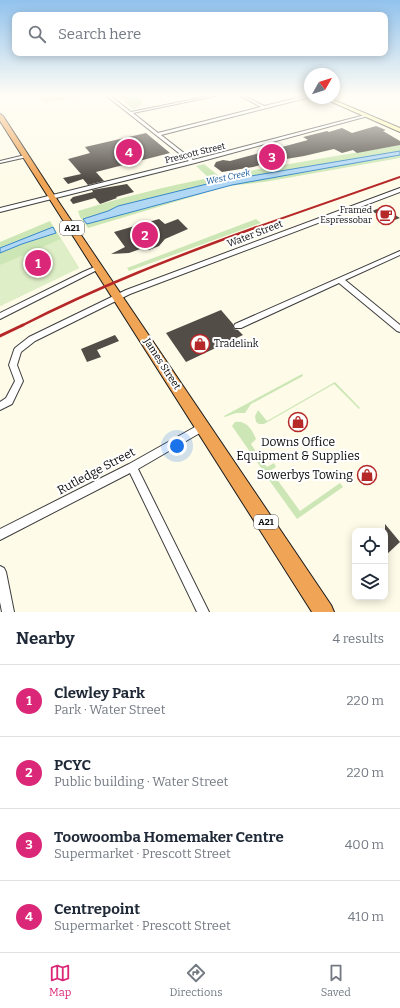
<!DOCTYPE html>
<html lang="en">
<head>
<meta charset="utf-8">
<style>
	:root { --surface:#fff; --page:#f6f6f7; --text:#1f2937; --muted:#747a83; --line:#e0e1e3; --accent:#db2777 }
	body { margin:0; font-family:Bitter,serif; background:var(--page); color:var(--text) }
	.controls { position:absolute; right:12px; bottom:12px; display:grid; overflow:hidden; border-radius:8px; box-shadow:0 2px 10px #0003 }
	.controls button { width:36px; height:36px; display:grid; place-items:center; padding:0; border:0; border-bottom:1px solid var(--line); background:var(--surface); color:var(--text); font:20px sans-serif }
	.compass { position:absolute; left:304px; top:68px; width:36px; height:36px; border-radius:50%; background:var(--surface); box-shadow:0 2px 10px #0003; rotate:51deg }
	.you { position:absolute; left:177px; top:446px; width:14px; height:14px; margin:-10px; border:3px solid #fff; border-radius:50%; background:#1a73e8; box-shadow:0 0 0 6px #1a73e833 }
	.badge { display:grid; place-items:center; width:26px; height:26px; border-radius:50%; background:var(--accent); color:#fff; font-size:13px; font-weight:700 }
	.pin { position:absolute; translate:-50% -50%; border:2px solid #fff; box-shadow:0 1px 4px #0006 }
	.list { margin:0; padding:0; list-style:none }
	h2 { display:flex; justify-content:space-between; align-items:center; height:52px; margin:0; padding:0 16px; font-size:17px }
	h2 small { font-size:13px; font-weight:400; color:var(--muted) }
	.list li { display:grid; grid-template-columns:26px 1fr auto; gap:12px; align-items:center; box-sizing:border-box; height:72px; padding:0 16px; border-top:1px solid var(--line) }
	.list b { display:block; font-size:15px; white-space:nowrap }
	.list p { margin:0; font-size:13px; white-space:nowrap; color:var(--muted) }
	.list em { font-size:13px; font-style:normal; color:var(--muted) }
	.icon { flex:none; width:22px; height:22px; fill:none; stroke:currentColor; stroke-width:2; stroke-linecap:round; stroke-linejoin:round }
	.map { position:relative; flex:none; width:400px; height:612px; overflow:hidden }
	.search { position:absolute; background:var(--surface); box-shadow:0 2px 10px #0003; left:12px; right:12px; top:12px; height:44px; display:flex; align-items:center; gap:10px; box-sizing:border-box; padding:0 14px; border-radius:8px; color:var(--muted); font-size:15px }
	.sheet { height:340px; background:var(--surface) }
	nav { display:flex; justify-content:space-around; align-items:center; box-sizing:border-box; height:56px; border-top:1px solid var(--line); background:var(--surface); font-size:11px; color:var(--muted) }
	nav a { display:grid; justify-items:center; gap:2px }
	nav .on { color:var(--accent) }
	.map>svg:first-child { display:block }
</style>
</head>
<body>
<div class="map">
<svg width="400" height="612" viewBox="0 0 400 612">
	<rect width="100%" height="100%" fill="#fefbe9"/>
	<path fill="#cce7b5" d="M36,94H63L67,97L83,94H95L45,103Z
		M132,94L140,98L142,102L141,105L134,110L117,96Z
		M400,145V158L264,182L228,186L88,228L80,217L78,211C123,197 163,187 209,178L196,166L204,164L219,176Z
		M256,219L261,223L129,271L127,268Z
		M50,221L79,268L0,306V242Z
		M302,374L303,376L251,404L245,413H236L225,417L224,416Z
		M335,382L360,408L359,409L334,384L264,424H259L256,422L255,416L258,410L267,421Z
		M235,422C246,420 252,429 256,439L251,444L258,455L265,451L268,455L261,459L267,467L274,463L276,467L268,472H264L232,426Z
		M279,471L282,474L276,478L300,511L340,483L343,487L297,519L269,480L271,476Z"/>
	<path fill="#deeec6" d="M61,239L79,268L0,306V265Z"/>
	<path fill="#b0d7f4" stroke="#3988c9" d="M400,151V155L232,185L87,224L83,219L108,211L118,206L219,181L217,179L225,177L233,179Z
		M53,227L56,233L22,244L0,253V248Z"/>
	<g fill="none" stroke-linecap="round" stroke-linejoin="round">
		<path stroke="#3988c9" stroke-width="2" d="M217,177L224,180"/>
	</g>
	<path fill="#534d48" d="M376,126L386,130L383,131L400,141V145L357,153L353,150L342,153L334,149L304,156L274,161L253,167L222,172L214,166L216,162L223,160L230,161L308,140L303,137L327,131L329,132L342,128L352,133Z
		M146,133L170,153L96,172L104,181L88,185L83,179L68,184L63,178L81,174L68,159L90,153L85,147Z
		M127,184L134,192L116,197L117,198L100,204L95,198L73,204L70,200L73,197L93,192L92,190Z
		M382,207L400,218L389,222L372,211Z
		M159,219L165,224L178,219L188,229L165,239L159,246L149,250L146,247L129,253L111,254L125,247L114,232Z
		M221,310L233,324L234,329L238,330L243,335L186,362L166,333Z
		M115,335L119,341L97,350L101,357L87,362L81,349Z
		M385,524L400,542L385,556Z"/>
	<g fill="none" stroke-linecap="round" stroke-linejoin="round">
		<g stroke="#3e3e3e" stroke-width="2">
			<path id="street" d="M104,94H108L131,112L220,94H225L133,113L158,133L261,107L237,94H240L264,106L310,95V97L161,135L193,160L365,115L368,116L195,163L0,212V208L189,161Z
				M25,155H27V157L0,163V161Z
				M400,188V192L130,294L35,341L21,352L17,365L23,381L12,404L0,410V402L6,398L15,381L9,365L14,350L15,348L29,337L126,290Z
				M400,251V255L345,280L400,325V332L397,331L339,283L241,328H235L234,326L235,324Z
				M99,265L102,267L101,268L0,319V313L83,272Z
				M202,423L205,424L207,427L205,430L138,469L209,612H197L130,473L0,540V529L129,464Z
				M0,566L4,568L6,572L14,612H2L0,602Z"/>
		</g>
		<g stroke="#2d2d2d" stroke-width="2">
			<path id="secondary" d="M323,98H329L400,128V132Z"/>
		</g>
		<g stroke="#1c1c1c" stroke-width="2">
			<path id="highway" d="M0,114L3,116L60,204L331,605L334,612H312L0,121Z"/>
		</g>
		<use href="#street" fill="#fff" fill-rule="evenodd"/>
		<use href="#secondary" fill="#fdf8a6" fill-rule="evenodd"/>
		<use href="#highway" fill="#f0a455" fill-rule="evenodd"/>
		<path stroke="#b62828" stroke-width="2" d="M254,228L400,177"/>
		<path stroke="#b62828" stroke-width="2.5" d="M21,326C97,287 177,256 257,227"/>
		<path stroke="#b62828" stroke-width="3" d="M0,336L23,325"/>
	</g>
	<linearGradient id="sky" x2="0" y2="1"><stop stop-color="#91c2ed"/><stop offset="0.53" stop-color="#fffdf5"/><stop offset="1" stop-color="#fffdf5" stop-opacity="0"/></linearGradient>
	<rect width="400" height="179" fill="url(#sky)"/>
	<defs>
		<g id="cafe-ring" transform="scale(1)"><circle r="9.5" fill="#fff" stroke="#b62828" stroke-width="1.5"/><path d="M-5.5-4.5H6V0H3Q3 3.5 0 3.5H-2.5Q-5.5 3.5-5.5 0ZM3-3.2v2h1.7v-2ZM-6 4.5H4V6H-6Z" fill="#b62828"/></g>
		<g id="shop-ring" transform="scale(1)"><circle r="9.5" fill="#fff" stroke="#b62828" stroke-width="1.5"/><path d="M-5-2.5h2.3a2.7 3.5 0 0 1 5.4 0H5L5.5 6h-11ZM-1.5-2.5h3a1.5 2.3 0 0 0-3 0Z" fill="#b62828"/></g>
	</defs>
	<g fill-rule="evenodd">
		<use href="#cafe-ring" x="386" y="215"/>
		<use href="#shop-ring" x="200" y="344"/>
		<use href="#shop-ring" x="298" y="422"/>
		<use href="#shop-ring" x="367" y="475"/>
	</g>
	<g text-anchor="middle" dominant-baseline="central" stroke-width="4" stroke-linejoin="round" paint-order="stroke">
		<g font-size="9" fill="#0b0b0b" stroke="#fff">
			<text transform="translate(195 153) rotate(-14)">Prescott Street</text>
		</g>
		<g font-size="9" font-style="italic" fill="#195a98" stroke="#fff">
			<text transform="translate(228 177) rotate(-12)">West Creek</text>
		</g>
		<g font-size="9" fill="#0b0b0b" stroke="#fff" text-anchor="end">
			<text x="372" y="210">Framed<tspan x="372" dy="10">Espressobar</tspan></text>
		</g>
		<g fill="#fff" stroke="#545454" stroke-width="1">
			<rect x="60" y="221" width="24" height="14" rx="3"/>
			<rect x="254" y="515" width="24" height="14" rx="3"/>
		</g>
		<g font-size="9" font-weight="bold" fill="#0b0b0b">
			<text x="72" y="228">A21</text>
			<text x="266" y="522">A21</text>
		</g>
		<g font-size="10" fill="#0b0b0b" stroke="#fff">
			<text transform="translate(255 234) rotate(-21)">Water Street</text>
			<text transform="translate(162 364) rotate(57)">James Street</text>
		</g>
		<g font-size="10" fill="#0b0b0b" stroke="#fff" text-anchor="start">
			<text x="214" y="344">Tradelink</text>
		</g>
		<g font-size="12" fill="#0b0b0b" stroke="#fff">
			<text x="298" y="442">Downs Office<tspan x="298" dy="14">Equipment &amp; Supplies</tspan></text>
			<text x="353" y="475" text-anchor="end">Sowerbys Towing</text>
		</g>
		<g font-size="12" fill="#0b0b0b" stroke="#fff">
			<text transform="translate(96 471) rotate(-28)">Rutledge Street</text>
		</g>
	</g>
</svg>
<div class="controls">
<button><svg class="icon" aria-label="locate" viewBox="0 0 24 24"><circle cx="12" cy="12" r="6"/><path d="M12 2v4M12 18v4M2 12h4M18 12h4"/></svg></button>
<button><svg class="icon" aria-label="layers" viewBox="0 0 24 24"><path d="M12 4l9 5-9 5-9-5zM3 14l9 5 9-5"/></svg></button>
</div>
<svg class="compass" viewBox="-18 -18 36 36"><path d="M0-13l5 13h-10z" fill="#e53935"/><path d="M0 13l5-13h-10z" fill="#747a83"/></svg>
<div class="you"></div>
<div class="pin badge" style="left:38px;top:263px">1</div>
<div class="pin badge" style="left:145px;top:235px">2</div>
<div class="pin badge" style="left:272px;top:157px">3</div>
<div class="pin badge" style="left:129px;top:152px">4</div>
<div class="search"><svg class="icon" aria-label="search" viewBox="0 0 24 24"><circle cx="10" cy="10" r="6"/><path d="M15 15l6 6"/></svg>Search here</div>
</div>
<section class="sheet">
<h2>Nearby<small>4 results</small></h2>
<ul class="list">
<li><span class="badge">1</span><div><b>Clewley Park</b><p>Park · Water Street</p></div><em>220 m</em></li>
<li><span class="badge">2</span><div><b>PCYC</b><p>Public building · Water Street</p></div><em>220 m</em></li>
<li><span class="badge">3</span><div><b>Toowoomba Homemaker Centre</b><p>Supermarket · Prescott Street</p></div><em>400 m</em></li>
<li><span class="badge">4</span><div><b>Centrepoint</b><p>Supermarket · Prescott Street</p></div><em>410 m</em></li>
</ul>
</section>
<nav>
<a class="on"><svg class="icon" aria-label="map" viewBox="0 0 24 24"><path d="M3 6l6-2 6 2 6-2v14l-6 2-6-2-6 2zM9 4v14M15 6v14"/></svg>Map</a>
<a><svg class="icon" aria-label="directions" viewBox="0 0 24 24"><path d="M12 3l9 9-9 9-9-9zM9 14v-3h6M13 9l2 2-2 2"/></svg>Directions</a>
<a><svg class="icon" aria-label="saved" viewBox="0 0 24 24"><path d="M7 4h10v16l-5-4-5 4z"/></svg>Saved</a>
</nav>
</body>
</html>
